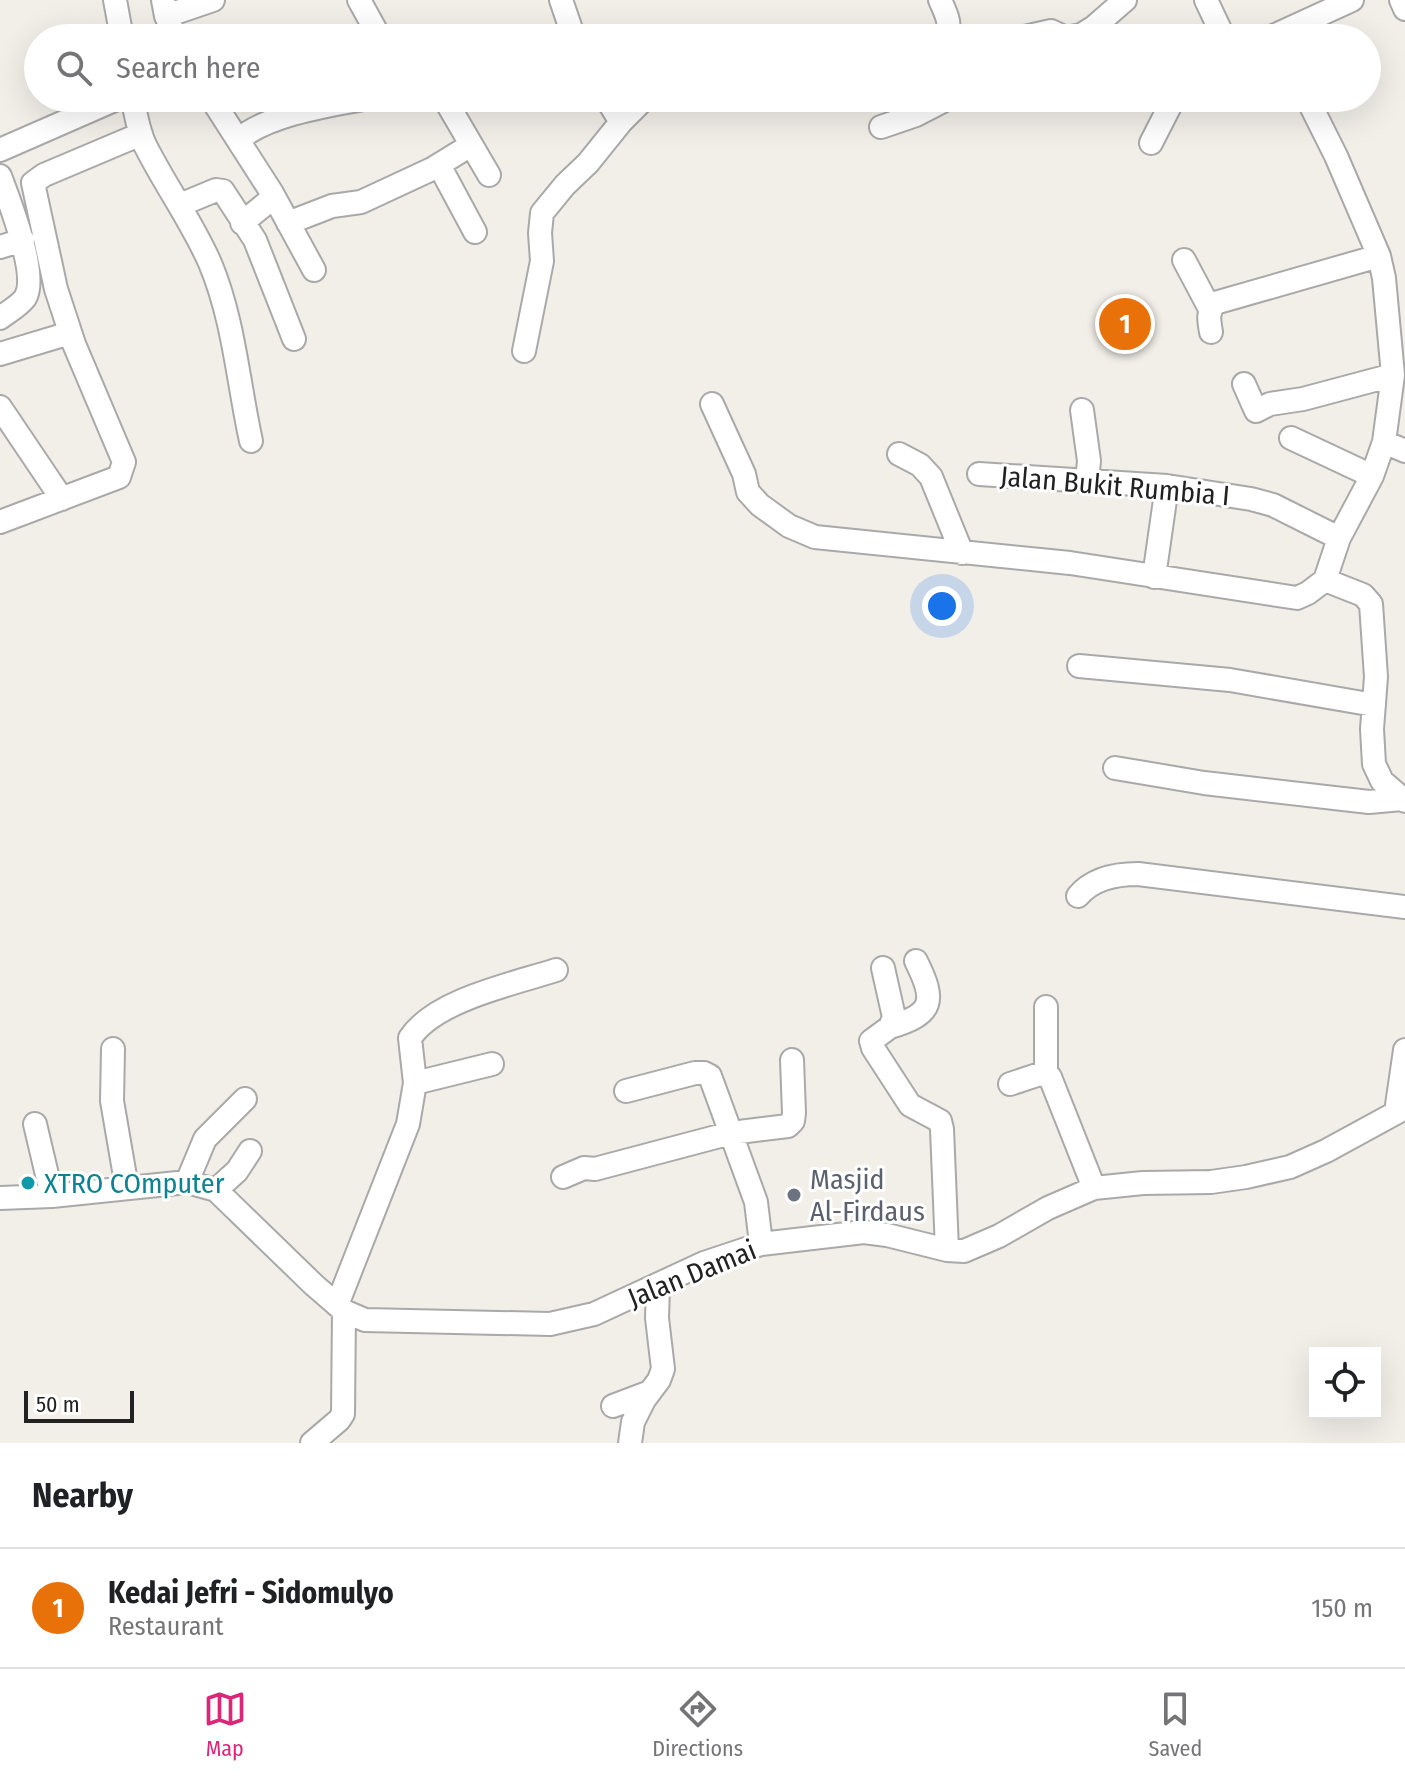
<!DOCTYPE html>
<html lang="en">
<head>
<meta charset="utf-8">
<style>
	:root { --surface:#fff; --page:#f6f6f6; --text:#202124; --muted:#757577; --line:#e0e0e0; --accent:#db2777 }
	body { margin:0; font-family:"Fira Sans Condensed",sans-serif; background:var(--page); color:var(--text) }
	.controls { position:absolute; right:24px; bottom:24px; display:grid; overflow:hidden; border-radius:0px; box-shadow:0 8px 32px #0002 }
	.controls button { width:72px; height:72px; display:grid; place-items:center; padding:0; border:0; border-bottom:2px solid var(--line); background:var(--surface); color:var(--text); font:40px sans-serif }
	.scale { position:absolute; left:24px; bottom:20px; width:110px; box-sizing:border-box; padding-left:8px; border:4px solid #222; border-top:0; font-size:22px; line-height:28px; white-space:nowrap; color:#222; -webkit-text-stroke:6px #fff; paint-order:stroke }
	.you { position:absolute; left:942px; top:606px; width:28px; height:28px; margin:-20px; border:6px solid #fff; border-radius:50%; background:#1a73e8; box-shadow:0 0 0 12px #1a73e833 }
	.badge { display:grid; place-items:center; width:52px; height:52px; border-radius:50%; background:var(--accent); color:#fff; font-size:26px; font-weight:700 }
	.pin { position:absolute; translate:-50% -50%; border:4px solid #fff; box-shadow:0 2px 8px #0006 }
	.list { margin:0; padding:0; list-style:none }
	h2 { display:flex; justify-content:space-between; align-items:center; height:104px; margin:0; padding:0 32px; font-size:34px }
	h2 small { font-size:26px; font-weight:400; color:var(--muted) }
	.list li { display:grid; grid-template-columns:52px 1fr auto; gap:24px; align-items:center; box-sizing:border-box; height:120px; padding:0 32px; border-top:2px solid var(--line) }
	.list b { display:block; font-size:30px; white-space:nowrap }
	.list p { margin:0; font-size:26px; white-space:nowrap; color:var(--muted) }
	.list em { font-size:26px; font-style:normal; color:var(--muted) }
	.icon { flex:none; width:44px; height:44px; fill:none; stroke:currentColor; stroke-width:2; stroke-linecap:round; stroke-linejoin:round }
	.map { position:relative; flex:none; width:1405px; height:1443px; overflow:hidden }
	.search { position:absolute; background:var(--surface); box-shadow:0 8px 32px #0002; left:24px; right:24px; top:24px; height:88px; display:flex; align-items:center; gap:20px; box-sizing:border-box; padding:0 28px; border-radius:44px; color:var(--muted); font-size:30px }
	.sheet { height:224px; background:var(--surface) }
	nav { display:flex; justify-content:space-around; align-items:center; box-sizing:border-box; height:112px; border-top:2px solid var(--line); background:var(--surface); font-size:22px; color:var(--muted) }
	nav a { display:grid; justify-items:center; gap:4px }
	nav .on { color:var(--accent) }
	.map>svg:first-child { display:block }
</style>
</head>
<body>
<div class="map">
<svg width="1405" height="1443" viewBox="0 0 1405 1443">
	<rect width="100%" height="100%" fill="#f2efe9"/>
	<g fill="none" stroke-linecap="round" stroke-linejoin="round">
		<g stroke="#a9a9a9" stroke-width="26">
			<path id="minor" d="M115,0L122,38
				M163,0L166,16L176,38
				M359,0L380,38
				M561,0L574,38
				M940,0C946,14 952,23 946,38
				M1206,0L1224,38
				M1401,0L1405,9
				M166,16L213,0
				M1020,38L1051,31L1066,38L1081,35L1094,27L1125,0
				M1269,38L1352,0
				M132,98C136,113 138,131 145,145C165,185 192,222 210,263C234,320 238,382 251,441
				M211,98L272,193L314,270
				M444,98L489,175
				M606,98L621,122L645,98
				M1307,98L1336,156L1379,256L1384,278L1393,375L1384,442L1372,476
				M881,127L916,115L949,98
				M238,140C268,114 331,105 369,98
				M1151,143L1174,98
				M0,150L119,98
				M439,165L475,232
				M0,176C9,200 39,276 25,298C19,306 8,312 0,318
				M180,205L216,190L223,191L255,240L294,339
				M242,223L274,197
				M288,223L332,206L361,202L432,169L471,145
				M0,247L23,240
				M1184,260L1210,309
				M1211,332C1209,320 1207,313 1215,303L1379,256
				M524,351L542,261L540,233L542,213L565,185L588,163L621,122
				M0,354L70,333
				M1244,384L1256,411L1270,404L1303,399L1393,375
				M712,404L744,474L748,492L760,505L789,526L815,537L1070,563L1297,598L1308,593L1325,580L1363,595L1371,604L1376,677L1372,729L1374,764L1382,781L1405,801
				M0,407L62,499
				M1082,410L1089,461L1087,481
				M1291,438L1372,476L1339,538L1325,580
				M1384,442L1405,451
				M899,454L920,465L931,477L962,553
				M979,474L1167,486L1251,499L1273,505L1339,538
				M0,522L119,477L124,462L74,344L56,289L33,183L44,175L141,134
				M1154,577L1167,486
				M1079,666L1230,680L1374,705
				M1115,768L1204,783L1369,802L1402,799
				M1078,896C1093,878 1116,874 1138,874L1405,907
				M883,968L894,1017L890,1027L871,1041L873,1048L910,1105L940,1121L942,1129L947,1250
				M1046,1007V1075
				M890,1027C934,1014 936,1001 916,961
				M113,1049L112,1101L127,1188
				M415,1083L410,1038C435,1000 513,984 556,970
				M1010,1084L1040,1074L1050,1077L1094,1188
				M626,1091L695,1073H704L710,1076L756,1202L761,1244
				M1396,1112L1405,1050
				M35,1124L52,1196
				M563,1177L584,1168L595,1169L731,1133L788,1126L793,1121L794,1113L792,1060
				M187,1182L205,1139L245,1099
				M216,1190L237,1171L250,1151
				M0,1198L52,1196L187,1182L216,1190L314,1285L344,1311L365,1320L550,1324L594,1314L704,1263L761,1244L864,1232L887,1235L947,1250L964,1251L999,1236L1048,1208L1094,1188L1143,1183L1211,1182L1246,1177L1290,1167L1326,1151L1405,1108
				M337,1305L408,1124L415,1083L492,1064
				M613,1406L650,1392
				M312,1443L339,1420L343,1414L344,1311
				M630,1443L633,1422L644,1400L659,1380L663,1369L657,1318L658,1286"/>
		</g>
		<use href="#minor" stroke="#fff" stroke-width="22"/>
	</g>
	<circle fill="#0f9aa8" stroke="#fff" stroke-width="3" cx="28" cy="1183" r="8"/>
	<circle fill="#6b7280" stroke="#fff" stroke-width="3" cx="794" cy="1195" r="8"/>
	<g text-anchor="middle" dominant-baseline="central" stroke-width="6" stroke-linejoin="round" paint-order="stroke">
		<g font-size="28" fill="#222" stroke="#fff">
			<text transform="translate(1115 486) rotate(5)">Jalan Bukit Rumbia I</text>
			<text transform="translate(692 1274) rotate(-22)">Jalan Damai</text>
		</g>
		<g font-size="28" fill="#5b616d" stroke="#fff" text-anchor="start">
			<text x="810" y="1179">Masjid<tspan x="810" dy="32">Al-Firdaus</tspan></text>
		</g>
		<g font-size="28" fill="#0d838f" stroke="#fff" text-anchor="start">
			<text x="44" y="1183">XTRO COmputer</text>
		</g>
	</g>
</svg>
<div class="controls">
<button><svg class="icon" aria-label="locate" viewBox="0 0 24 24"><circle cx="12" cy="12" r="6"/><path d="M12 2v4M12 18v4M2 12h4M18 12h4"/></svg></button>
</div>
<div class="scale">50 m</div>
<div class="you"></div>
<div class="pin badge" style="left:1125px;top:324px;background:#e8710a">1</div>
<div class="search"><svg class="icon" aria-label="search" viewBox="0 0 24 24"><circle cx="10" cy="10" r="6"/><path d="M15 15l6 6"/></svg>Search here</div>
</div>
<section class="sheet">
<h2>Nearby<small></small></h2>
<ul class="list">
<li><span class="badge" style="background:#e8710a">1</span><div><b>Kedai Jefri - Sidomulyo</b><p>Restaurant</p></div><em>150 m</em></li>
</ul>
</section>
<nav>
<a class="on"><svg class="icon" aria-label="map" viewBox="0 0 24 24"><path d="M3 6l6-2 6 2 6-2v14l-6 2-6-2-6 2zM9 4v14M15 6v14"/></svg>Map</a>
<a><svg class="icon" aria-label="directions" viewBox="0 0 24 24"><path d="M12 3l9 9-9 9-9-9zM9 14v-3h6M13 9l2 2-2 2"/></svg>Directions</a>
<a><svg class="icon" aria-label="saved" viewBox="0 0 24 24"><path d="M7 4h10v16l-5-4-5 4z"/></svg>Saved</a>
</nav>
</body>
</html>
